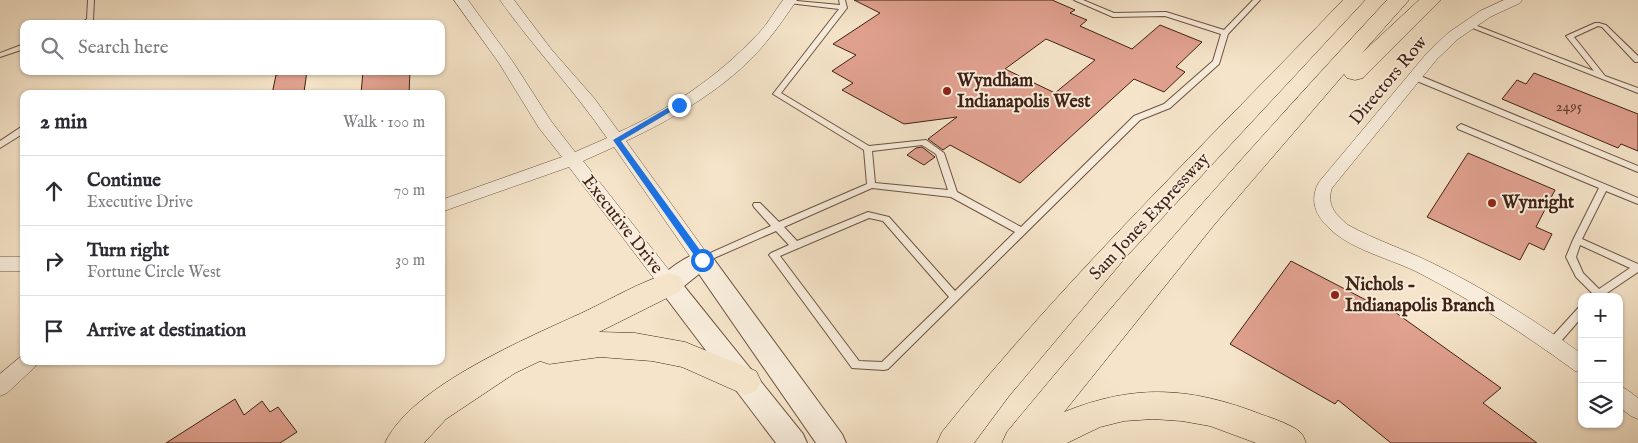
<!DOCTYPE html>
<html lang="en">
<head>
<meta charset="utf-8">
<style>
	:root { --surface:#fff; --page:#f2f2f3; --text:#2b2b33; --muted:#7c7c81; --line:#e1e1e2 }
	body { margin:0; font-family:"IM FELL English",serif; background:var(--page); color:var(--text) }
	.controls { position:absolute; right:15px; bottom:15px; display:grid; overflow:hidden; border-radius:10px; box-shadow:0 1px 4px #0004 }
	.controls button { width:45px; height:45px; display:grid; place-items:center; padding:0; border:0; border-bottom:1px solid var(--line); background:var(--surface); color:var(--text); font:25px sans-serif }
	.stop { position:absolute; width:15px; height:15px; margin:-11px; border:4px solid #1a73e8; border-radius:50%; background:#fff }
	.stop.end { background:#1a73e8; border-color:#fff; box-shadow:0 1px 5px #0008 }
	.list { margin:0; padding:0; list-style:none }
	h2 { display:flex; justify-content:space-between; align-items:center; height:65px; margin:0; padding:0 20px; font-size:21px }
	h2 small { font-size:16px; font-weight:400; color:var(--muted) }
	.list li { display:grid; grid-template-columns:32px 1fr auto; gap:15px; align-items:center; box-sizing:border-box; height:70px; padding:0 20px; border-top:1px solid var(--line) }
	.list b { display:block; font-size:19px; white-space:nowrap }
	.list p { margin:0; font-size:16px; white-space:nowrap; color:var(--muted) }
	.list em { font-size:16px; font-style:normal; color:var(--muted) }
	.icon { flex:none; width:28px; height:28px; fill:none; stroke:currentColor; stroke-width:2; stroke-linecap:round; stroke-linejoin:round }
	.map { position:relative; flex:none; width:1638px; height:443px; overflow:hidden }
	.search { position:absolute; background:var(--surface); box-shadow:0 1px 4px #0004; left:20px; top:20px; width:425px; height:55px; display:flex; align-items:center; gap:12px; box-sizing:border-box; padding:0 18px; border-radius:10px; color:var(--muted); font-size:19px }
	.panel { position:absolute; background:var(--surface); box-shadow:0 1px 4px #0004; left:20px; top:90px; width:425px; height:275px; border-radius:10px }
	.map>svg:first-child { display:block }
</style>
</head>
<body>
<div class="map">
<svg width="1638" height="443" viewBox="0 0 1638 443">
	<rect width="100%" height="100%" fill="#f5e4c9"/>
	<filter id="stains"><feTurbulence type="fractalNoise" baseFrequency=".004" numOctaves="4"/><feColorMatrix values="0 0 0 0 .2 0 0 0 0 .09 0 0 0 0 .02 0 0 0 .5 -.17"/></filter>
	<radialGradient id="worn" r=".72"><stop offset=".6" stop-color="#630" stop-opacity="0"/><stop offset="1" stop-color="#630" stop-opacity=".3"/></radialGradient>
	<path fill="#e0a18f" stroke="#402114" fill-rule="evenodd" d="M854,0H1052L1075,10L1070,13L1087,20L1080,26L1132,49L1160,25L1202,42L1176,67L1185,72L1164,92L1134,79L1020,183L950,145L943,150L928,139L957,117L904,124L842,90L853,83L832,71L856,55L833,44L880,13ZM1046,39L1095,60L1055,93L1005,69Z
		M299,71H307L304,92L272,94L276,75Z
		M363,71H410L409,94H361Z
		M1534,73L1638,114V151L1621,144L1618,148L1502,99L1517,80L1526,84Z
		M922,147L935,157L924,165L907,155L916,148Z
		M1468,153L1555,190L1536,227L1552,234L1544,250L1529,243L1520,260L1427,217Z
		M1291,261L1389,312L1392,310L1501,388L1483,403L1537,443H1391L1338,400L1335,404L1230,344Z
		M235,399L244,415L262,401L270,412L278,407L297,432L280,443H166Z"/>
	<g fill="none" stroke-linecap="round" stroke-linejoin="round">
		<g stroke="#6d5241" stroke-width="2">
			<path id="service" d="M88,0H94L93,20L88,24H80L87,19Z
				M786,0L840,5L839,0H845L847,8L781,93L869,146L926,140L944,153L957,192L1021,227L1134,116L1164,104L1213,61L1221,34L1165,16L1113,17L1074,0H1083L1114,13L1166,12L1224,30L1253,0H1260L1228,34L1219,64L1170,108L1140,120L888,369L884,370L852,368L769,255L771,253L789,245L776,231L705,262H699L697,260L699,258L771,226L754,207L753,205L754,203H760L779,222L867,184L864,150L773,94L839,9L789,3L787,2ZM922,145L936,154L948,190L875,183L872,151ZM872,188L951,197L1015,232L955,291L889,217L868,212L797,241L784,227ZM869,218L883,221L949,297L882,362L859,361L780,256Z
				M1467,22L1594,71L1566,36L1595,23H1599L1606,25L1638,56V62H1635L1602,27L1598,26L1574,37L1605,76L1638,88V93L1465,25L1464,24Z
				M24,44V49L0,57V53Z
				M1412,75H1418L1638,166V172L1412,79Z
				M1461,124L1638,198V204L1606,191L1582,239L1638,264V272L1601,297H1589L1592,293L1576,277L1566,257L1573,240L1599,188L1458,129L1457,127ZM1580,245L1630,268L1599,289L1583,273L1576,257Z
				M21,127H24V133L0,148V141Z
				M1582,306V317L1556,347L1552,348L1548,347L1547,344L1548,341L1579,307Z"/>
		</g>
		<g stroke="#6d5241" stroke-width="1">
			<path id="minor" d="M454,0H468L513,62L551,121L575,152L607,138C574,90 534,48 500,0H514L551,49L594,98L619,132C670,109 717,77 755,37C766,27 774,12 783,0H797C787,14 778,28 767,41C733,84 675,118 626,141L708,255L711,260L708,265L702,267L696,265L614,147L583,161L676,279L678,284L676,289L669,291L662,289L569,167L441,212V200L562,157L539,128L499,63Z
				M1504,0H1522L1520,3L1490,17L1458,39L1437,59L1332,188C1326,205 1336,215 1348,225C1375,240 1404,249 1432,263C1484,288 1534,320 1582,354V373L1575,371C1526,335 1475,302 1421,274C1393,259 1349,250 1327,226C1314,213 1310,198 1319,182L1427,53L1448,33L1480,11Z
				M0,257H24V271H0Z
				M24,354V361H38L35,367L7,393L0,396V374Z
				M1619,386L1626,389L1638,398V419L1631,416L1619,407Z"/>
		</g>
		<g stroke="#6d5241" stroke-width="2">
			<path id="tertiary" d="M702,251L710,254L842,434L846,443H816L699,274L684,286L803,434L807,443H776L661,291L657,284C664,270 687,256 702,251Z"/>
		</g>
		<g stroke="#402114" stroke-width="1">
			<path id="motorway" d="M1343,0H1365L1126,257L1009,396L974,443H937L942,432C1065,278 1207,142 1343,0Z
				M1387,0H1409L1362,53L1419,0H1441L1363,78L1355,80L1347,78L1344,74L1214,225L1064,412C1136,383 1191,387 1263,415C1272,418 1295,426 1301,433C1303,435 1305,440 1306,443H1256L1210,426L1182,421L1153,419L1124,421L1100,427L1067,443H1002L1007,432C1129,284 1256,141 1387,0Z
				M669,273L679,276L684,284L679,292L599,332L635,333L685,342L756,371L761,381L756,391L745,395L682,367L652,361L600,357L549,364L540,361L515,373L446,419L424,443H385C411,386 530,337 586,311C613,298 640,282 669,273Z"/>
		</g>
		<use href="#service" fill="#f8eddc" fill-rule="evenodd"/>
		<use href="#minor" fill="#f8eddc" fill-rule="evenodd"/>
		<use href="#tertiary" fill="#f8eddc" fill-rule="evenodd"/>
		<use href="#motorway" fill="#f5e4c9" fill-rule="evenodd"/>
	</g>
	<path fill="#1a73e8" d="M676,103L682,105L621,141L705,257V262H699L613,140Z"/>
	<g fill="#8f2418" stroke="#f8eddc" stroke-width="2">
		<circle cx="947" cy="91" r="5"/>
		<circle cx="1492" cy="203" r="5"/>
		<circle cx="1335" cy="295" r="5"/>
	</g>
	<g text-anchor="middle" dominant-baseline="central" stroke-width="4" stroke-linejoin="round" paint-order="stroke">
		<g font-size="15" fill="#684133">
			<text x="1569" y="106">2495</text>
		</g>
		<g font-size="18" font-weight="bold" fill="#402114" stroke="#f8eddc" text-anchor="start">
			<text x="957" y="81">Wyndham<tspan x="957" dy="21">Indianapolis West</tspan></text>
			<text x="1502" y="203">Wynright</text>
			<text x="1345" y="285">Nichols -<tspan x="1345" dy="21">Indianapolis Branch</tspan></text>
		</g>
		<g font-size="18" fill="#402114" stroke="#f8eddc">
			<text transform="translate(1389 81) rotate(-50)">Directors Row</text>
			<text transform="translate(1150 217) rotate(-47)">Sam Jones Expressway</text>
			<text transform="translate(622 225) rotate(52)">Executive Drive</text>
		</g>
	</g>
	<rect width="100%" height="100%" filter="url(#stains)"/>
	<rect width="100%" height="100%" fill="url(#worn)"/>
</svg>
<div class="controls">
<button>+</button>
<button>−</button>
<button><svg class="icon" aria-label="layers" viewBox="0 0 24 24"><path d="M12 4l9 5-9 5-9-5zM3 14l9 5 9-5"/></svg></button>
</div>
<div class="stop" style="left:702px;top:260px"></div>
<div class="stop end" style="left:679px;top:105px"></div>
<div class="search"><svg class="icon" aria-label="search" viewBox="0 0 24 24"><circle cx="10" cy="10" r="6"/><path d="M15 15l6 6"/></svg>Search here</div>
<section class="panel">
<h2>2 min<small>Walk · 100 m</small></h2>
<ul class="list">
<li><svg class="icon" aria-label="ahead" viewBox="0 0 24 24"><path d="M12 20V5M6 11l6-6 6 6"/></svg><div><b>Continue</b><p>Executive Drive</p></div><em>70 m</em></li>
<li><svg class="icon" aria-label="right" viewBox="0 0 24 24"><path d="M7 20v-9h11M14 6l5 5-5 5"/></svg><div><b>Turn right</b><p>Fortune Circle West</p></div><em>30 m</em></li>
<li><svg class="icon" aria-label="arrive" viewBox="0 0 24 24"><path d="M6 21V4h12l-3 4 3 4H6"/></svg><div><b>Arrive at destination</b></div></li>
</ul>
</section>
</div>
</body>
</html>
